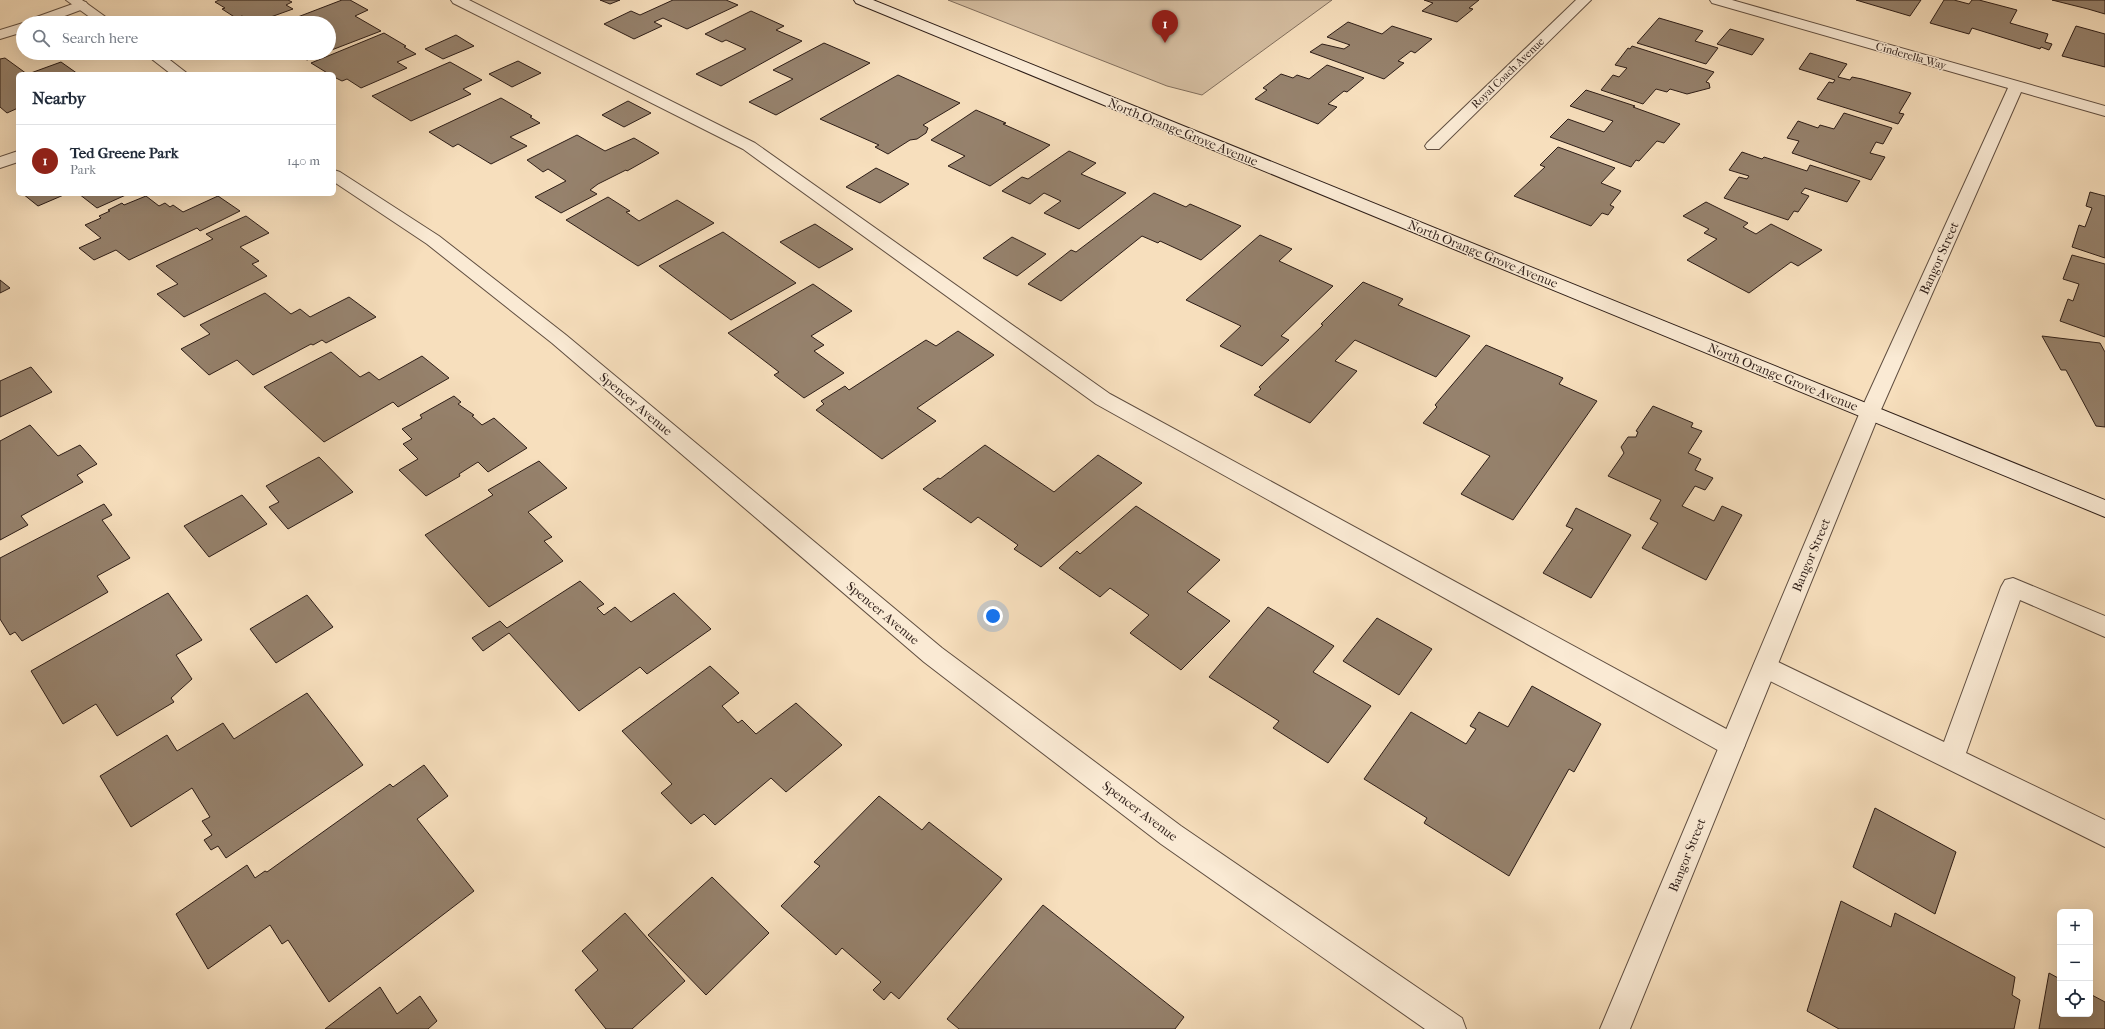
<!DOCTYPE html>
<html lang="en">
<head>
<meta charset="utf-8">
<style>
	:root { --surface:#fff; --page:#f2f2f3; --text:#1f2937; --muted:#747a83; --line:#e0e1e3; --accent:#8f2418 }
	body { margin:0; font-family:"IM FELL French Canon",serif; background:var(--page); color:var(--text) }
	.controls { position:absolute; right:12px; bottom:12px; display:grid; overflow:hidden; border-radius:6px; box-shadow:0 4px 16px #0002 }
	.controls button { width:36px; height:36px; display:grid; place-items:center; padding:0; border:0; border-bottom:1px solid var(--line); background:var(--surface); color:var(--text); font:20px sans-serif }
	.you { position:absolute; left:993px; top:616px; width:14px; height:14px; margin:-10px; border:3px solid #fff; border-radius:50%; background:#1a73e8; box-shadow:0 0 0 6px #1a73e833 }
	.badge { display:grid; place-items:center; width:26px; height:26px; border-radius:50%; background:var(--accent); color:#fff; font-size:13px; font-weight:700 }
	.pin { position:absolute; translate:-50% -33px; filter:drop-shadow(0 1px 2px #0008) }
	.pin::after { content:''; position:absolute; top:21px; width:14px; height:12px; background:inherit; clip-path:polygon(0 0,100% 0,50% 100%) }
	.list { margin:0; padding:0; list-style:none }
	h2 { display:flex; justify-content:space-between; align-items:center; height:52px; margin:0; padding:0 16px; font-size:17px }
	h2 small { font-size:13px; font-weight:400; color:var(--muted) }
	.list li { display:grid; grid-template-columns:26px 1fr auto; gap:12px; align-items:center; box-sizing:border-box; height:72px; padding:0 16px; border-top:1px solid var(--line) }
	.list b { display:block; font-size:15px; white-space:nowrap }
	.list p { margin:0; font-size:13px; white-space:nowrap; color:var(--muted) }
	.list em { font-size:13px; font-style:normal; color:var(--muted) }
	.icon { flex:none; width:22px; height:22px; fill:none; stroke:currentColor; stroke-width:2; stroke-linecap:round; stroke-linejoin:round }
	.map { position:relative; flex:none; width:2105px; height:1029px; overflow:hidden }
	.search { position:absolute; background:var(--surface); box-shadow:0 4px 16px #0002; left:16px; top:16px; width:320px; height:44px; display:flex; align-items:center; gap:10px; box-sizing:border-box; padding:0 14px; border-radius:22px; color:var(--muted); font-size:15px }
	.panel { position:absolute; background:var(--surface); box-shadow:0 4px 16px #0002; left:16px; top:72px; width:320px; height:124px; border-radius:6px }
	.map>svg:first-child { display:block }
</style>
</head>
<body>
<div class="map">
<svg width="2105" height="1029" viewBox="0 0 2105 1029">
	<rect width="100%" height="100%" fill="#f7dfbd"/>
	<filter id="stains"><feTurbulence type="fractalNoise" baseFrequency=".005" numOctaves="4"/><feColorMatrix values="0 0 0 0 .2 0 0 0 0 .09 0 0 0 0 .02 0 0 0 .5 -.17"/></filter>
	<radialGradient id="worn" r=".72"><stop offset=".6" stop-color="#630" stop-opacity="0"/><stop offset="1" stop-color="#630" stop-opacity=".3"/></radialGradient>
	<path fill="#d5bea1" stroke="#816e5c" d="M948,0H1332L1202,95L1167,86Z"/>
	<path fill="#96826d" stroke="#2d1d17" d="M219,0H288L292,2L286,5L293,9L254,23L242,16L236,18L222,9L225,8L215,2Z
		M342,0H350L368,10L355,16L381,31L329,51V23H282Z
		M600,0H620L610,4Z
		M673,0H726L738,5L687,29L663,18L654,22L662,26L634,39L604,24L631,11L640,15Z
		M1424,0H1479L1469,8L1473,9L1457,22L1422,11L1433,3Z
		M1856,0H1921L1910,16Z
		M1944,0H1954L1969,4L1972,0H1979L2017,10L2010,23L2048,34L2045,42L2052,44L2049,50L2041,47L2040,49L1972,28L1969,34L1930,23Z
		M2052,0H2105V14L2088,9Z
		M751,11L784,26L776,30L802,41L721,86L696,74L746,49L726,40L722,42L705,34Z
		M1659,18L1703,31L1695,41L1718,48L1706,64L1637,43Z
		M1348,22L1382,34L1392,26L1432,39L1415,53L1411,51L1398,61L1404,63L1384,79L1310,52L1322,44L1344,49L1350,45L1327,37Z
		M2076,26L2105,34V67L2062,56Z
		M1730,29L1764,39L1752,55L1717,44Z
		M384,33L406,46L404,47L416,54L397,62L407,68L361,88L347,79L342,81L334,77V74H329L311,63Z
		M456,35L474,46L443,59L425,49Z
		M824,43L870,63L776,115L749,102L793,79L773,70Z
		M1632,46L1714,72L1706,82L1709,83L1710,88L1687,94L1670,89L1667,92L1656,89L1643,104L1601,90L1613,75L1619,77L1627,68L1615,65L1628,48L1630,49Z
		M295,53H325L307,60Z
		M1810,53L1847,64L1838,77L1850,80L1852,77L1862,79L1911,93L1899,113L1904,114L1898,124L1817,99L1829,82L1833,83L1835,80L1799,69Z
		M5,58L27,74H18V108L7,113L0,107V59Z
		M518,61L541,73L512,87L489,74Z
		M61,62L78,74H28Z
		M450,62L482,80L463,89L471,94L411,121L372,96Z
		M1327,65L1364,78L1347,92L1344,91L1328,104L1337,107L1318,124L1255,99L1267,90L1263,88L1281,74L1293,78L1297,75L1309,79Z
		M898,75L960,103L923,125L928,128L926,133L917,139L910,140L888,154L875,147L879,145L820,119Z
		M1586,90L1635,106L1633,107L1680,124L1664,143L1657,141L1639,161L1636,160L1631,167L1550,137L1568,119L1604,132L1613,121L1570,106Z
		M501,98L532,116L530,117L540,123L510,137L527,146L491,164L458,144L453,147L429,132Z
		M628,101L651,113L624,127L602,115Z
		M976,110L1006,123L1003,124L1050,145L990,186L948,166L965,156L931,140Z
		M1844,113L1892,128L1883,144L1876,142L1870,153L1885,157L1871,180L1792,153L1799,141L1787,138L1798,121L1818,128L1820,125L1834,129Z
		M577,135L605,151L634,138L659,153L627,171L626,170L598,184L590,190L597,194L561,213L535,197L566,181L548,169L543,172L527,160Z
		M1558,147L1615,168L1601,183L1621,191L1610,205L1614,207L1608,215L1602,213L1591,226L1514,196L1545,167L1540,165Z
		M1069,151L1096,163L1081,174L1126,193L1079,229L1044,213L1061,201L1044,193L1030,204L1002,191L1022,177L1028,179Z
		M1742,152L1762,159L1764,157L1807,171L1810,165L1860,181L1847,202L1805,188L1801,193L1809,196L1798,212L1794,211L1788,220L1724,198L1739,177L1747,179L1749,176L1729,170Z
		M876,168L909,184L880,203L846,187Z
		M2090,192L2105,196V258L2072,247L2079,225L2085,227L2092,208L2086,206Z
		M1154,193L1186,207L1190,204L1241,226L1201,260L1160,241L1158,243L1142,236L1061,301L1028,284L1071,250L1076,252Z
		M23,194H66L38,206Z
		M79,194H128L97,208Z
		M146,196L159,206L165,203L170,207L173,205L183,212L218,196L240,211L200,231L197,228L129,260L116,250L94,260L79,248L101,238L85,225L101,218L99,216L110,211L108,210L122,203L124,205Z
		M608,197L630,211L626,212L639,221L677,200L714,223L638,266L566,220Z
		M1706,202L1748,223L1743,227L1756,234L1771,224L1822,250L1798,266L1791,262L1749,293L1687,260L1717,239L1704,233L1709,229L1683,216Z
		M246,216L269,233L240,247L259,261L252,264L267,276L184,317L157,294L178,284L156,266L213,239L206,234Z
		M815,224L853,249L819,268L780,242Z
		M723,232L796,283L731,320L659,266Z
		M1260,235L1292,249L1279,261L1333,286L1281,336L1289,340L1262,366L1220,346L1241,326L1186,300Z
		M1012,237L1046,254L1017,276L983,258Z
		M2072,255L2105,264V337L2060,321L2068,299L2073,301L2079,284L2063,279Z
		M0,280L10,288L0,293Z
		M1363,282L1403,299L1398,305L1470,336L1436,377L1355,340L1335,361L1357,371L1310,423L1254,395L1261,389L1259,387L1323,325L1321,324Z
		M813,284L852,311L811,336L824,345L814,351L844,373L804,398L774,375L779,372L728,333Z
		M265,293L291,314L300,309L310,317L349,297L376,317L326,343L322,340L313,345L311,344L253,375L237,360L209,375L181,349L210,334L200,325Z
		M958,331L994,355L917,408L936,421L882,459L816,410L824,404L821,401L845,386L849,390L926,340L936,346Z
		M2042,336L2100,343L2105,352V427L2096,426L2066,370H2061Z
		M1486,345L1563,378L1559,384L1597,401L1513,520L1461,494L1490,456L1423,423L1437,407L1435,405Z
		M331,352L360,377L369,372L379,380L422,356L449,378L398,407L393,402L324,442L264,387Z
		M31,367L52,392L0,417V381Z
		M454,396L461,402L458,404L474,415L472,416L482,425L494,418L527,448L488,472L478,462L459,474L460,476L426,496L399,470L418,459L403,444L412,439L402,429L422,418L420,415Z
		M1653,406L1693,423L1691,427L1702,431L1688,453L1701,459L1695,470L1713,478L1705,490L1695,486L1682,506L1714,521L1722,506L1742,515L1706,580L1642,548L1658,523L1650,519L1661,500L1608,476L1624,453L1621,447L1628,437H1636L1638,432L1636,431Z
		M30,425L58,456L80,445L97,464L77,475L83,482L21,516L28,525L0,540V441Z
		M985,445L1054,492L1098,455L1142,483L1041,567L1014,549L1018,545L978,517L971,523L923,489L938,478L940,479Z
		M319,457L353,492L288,529L269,507L279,502L266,486Z
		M539,461L567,488L528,512L552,537L544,541L563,561L489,607L425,535L493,495L488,490Z
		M242,495L267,524L209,557L184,526Z
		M104,504L112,515L102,520L130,558L97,576L108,592L22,641L15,632L10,635L0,619V558Z
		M1136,506L1220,560L1187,592L1230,621L1181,670L1130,633L1149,615L1110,588L1100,597L1059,568L1077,551L1080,554Z
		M1576,508L1631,535L1591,598L1543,573L1573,529L1566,526Z
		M580,581L604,604L597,608L604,615L615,607L631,622L674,593L711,629L647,674L640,667L579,711L509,633L483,651L472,638L500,621L507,628Z
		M168,593L202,640L176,655L192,679L171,698L174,702L117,736L96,704L63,724L31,671Z
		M307,595L333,627L276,663L250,629Z
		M1268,607L1334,646L1313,672L1371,706L1328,763L1273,728L1279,721L1209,677Z
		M1377,618L1432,649L1399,695L1343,661Z
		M710,666L739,693L722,706L738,723L742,720L756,734L796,703L842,745L786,792L771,778L715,825L704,814L691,824L661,793L672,784L622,731Z
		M1532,686L1601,724L1574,772L1569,769L1509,876L1424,823L1427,818L1364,779L1411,712L1466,744L1476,729L1470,726L1479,712L1508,727Z
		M307,693L363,765L226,858L218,846L211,850L204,840L212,835L202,821L210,817L192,788L131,827L100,776L167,735L177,751L223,723L234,739Z
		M424,765L448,796L417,819L474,891L329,1002L288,940L282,944L270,925L208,969L176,914L247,865L255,878L265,871L267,872L390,784L393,787Z
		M879,796L922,830L929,822L1002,879L899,999L891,992L884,1000L873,990L881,982L842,948L836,955L781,906L820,866L814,862Z
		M1875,808L1956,852L1935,914L1853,867Z
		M712,877L769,933L706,995L648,935Z
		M1841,901L1891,927L1895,913L2015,977L2012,995L2020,1000L2014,1029H1839L1807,1011Z
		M1043,905L1184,1017L1175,1029H959L947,1019Z
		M625,913L685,981L632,1029H606L575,990L598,970L582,951Z
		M2049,973L2060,979V1014H2090V994L2105,1002V1029H2039Z
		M380,987L397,1014L420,996L437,1021L428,1029H325Z"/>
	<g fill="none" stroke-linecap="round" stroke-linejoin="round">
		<g stroke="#604e40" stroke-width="2">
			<path id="lane" d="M451,0H469L755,143L1110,394L1741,737L1745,745L1741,753L1732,756L1723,753L1096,404L743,149L453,3Z
				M81,1L86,2L88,5L86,8L46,23H26L28,20Z
				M23,23V32L0,39V30Z
				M2013,578L2105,616V637L2020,600L1966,753L2105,820V847L1756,674L1753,667L1756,660L1765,657L1774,660L1944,742L2001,587L2005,580Z"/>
		</g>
		<g stroke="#604e40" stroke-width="2">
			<path id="street" d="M66,0H82L114,23H98Z
				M1576,0H1591L1439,149H1427L1425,146L1427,143Z
				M1710,0H1732L2105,106V116L2021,92L1880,412L1630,1029H1600L1860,412L2008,88L1712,3Z
				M144,53H161L188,74H171Z
				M18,151V162L0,168V157Z
				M334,170L340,172L439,236L566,335L942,648L1181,826L1462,1018L1466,1029H1425L1161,844L924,662L552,343L427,244L334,182Z"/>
		</g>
		<g stroke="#2d1d17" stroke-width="2">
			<path id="secondary" d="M854,0H873L2105,500V517L856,3Z"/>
		</g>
		<use href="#lane" fill="#faead4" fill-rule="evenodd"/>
		<use href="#street" fill="#faead4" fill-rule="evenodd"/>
		<use href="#secondary" fill="#faead4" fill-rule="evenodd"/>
	</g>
	<g text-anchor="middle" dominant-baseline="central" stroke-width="3" stroke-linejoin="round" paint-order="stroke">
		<g font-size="11" fill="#2d1d17" stroke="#faead4">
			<text transform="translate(1911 56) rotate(16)">Cinderella Way</text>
			<text transform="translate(1508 73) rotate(-44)">Royal Coach Avenue</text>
		</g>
		<g font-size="13" fill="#2d1d17" stroke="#faead4">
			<text transform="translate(1183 132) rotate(22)">North Orange Grove Avenue</text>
			<text transform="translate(1483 254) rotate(22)">North Orange Grove Avenue</text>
			<text transform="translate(1939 258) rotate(-66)">Bangor Street</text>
			<text transform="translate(1783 377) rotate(22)">North Orange Grove Avenue</text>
			<text transform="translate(636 404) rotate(40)">Spencer Avenue</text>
			<text transform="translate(1811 555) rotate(-67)">Bangor Street</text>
			<text transform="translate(883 613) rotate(40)">Spencer Avenue</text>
			<text transform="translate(1140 811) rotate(37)">Spencer Avenue</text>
			<text transform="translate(1687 855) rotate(-68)">Bangor Street</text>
		</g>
	</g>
	<rect width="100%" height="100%" filter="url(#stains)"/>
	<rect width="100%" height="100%" fill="url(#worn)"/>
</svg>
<div class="controls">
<button>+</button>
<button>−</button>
<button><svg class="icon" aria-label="locate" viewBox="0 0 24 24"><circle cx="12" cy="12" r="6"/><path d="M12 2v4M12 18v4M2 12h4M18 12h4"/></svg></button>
</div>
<div class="you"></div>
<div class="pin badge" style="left:1165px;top:43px">1</div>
<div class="search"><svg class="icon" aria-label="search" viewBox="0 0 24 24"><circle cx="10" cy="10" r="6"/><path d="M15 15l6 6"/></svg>Search here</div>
<section class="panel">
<h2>Nearby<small></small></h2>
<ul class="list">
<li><span class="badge">1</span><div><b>Ted Greene Park</b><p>Park</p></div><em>140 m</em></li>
</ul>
</section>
</div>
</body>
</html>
